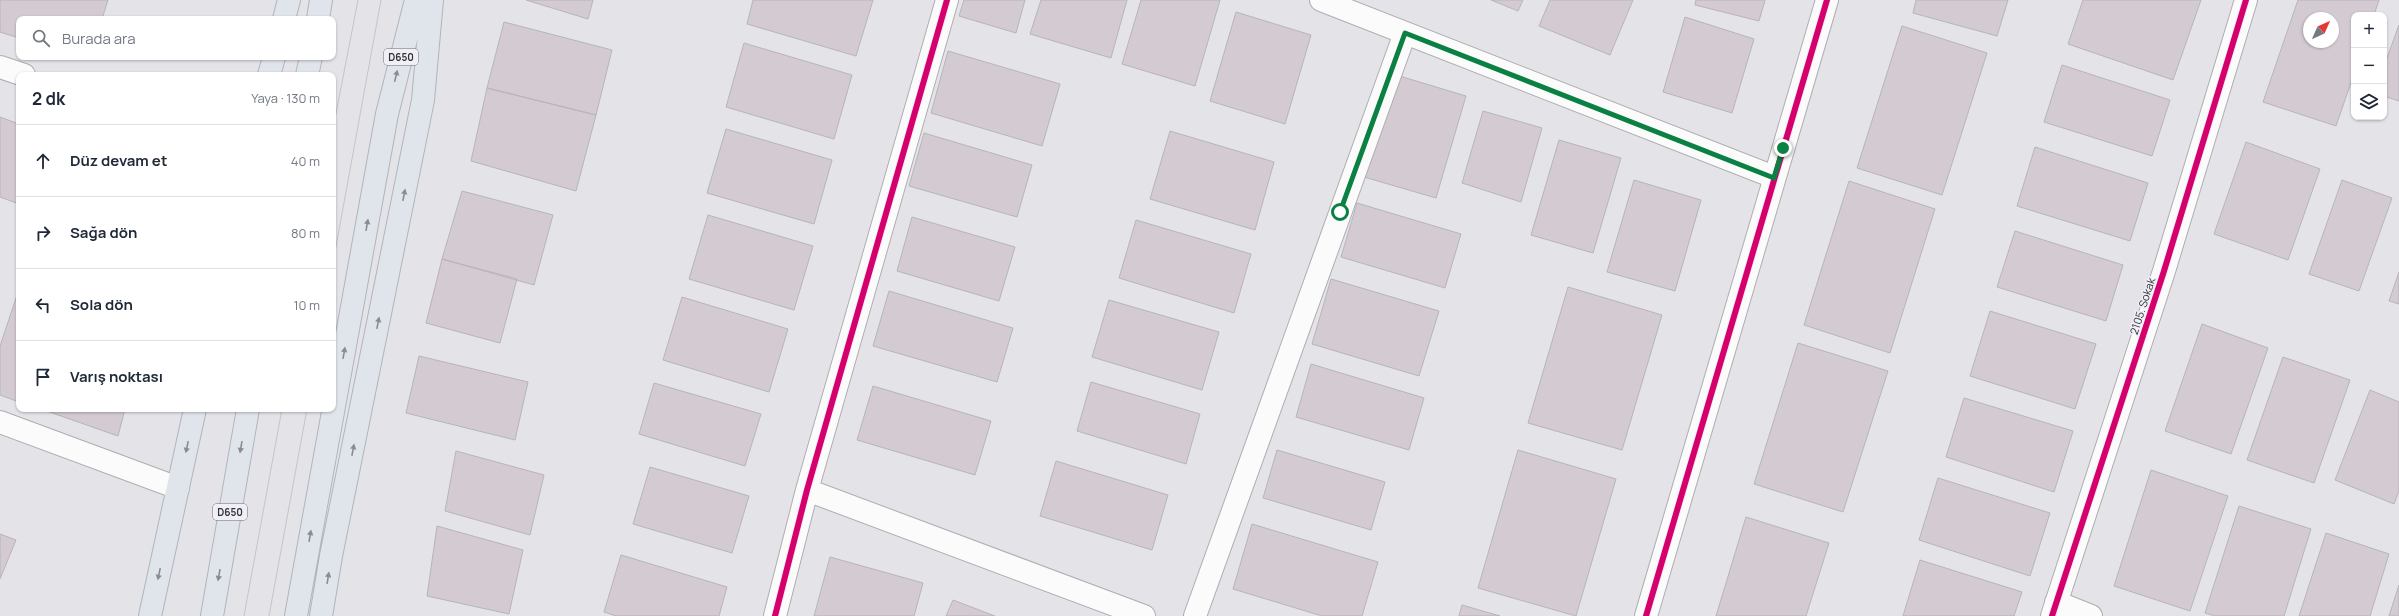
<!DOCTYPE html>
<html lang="tr">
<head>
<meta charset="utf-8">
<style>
	:root { --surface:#fff; --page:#f2f2f3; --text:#1f2937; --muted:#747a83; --line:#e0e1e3 }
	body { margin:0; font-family:Manrope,sans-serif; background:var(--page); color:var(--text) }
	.controls { position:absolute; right:12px; top:12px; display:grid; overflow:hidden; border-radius:8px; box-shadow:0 1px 3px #0004 }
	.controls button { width:36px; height:36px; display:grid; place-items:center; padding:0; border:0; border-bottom:1px solid var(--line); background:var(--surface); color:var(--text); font:20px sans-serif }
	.compass { position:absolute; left:2303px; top:12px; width:36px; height:36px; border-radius:50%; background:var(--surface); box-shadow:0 1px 3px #0004; rotate:45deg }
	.stop { position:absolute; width:12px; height:12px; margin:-9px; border:3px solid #0b8043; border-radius:50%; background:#fff }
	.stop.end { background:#0b8043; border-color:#fff; box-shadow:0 1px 4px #0008 }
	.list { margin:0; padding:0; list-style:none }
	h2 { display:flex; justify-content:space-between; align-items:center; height:52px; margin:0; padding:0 16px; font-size:17px }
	h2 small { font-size:13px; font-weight:400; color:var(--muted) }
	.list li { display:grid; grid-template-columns:26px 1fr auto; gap:12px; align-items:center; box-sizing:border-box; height:72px; padding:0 16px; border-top:1px solid var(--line) }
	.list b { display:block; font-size:15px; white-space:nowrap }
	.list em { font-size:13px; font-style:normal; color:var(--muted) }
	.icon { flex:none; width:22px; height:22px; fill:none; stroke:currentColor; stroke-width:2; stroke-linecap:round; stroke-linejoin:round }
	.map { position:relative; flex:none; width:2399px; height:616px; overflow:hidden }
	.search { position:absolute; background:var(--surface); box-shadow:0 1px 3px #0004; left:16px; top:16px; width:320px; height:44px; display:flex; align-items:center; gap:10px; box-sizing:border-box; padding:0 14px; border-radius:8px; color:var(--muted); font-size:15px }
	.panel { position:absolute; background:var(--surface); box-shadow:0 1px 3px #0004; left:16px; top:72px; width:320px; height:340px; border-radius:8px }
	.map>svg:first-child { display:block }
</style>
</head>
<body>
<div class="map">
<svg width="2399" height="616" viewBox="0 0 2399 616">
	<rect width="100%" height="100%" fill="#e4e3e8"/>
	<path fill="#d4cad2" stroke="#b6b5b8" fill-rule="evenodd" d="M0,0H108L102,19H19V38L0,32Z
		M526,0H593L588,19Z
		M753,0H873L856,56L747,24Z
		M964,0H1025L1016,33L959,16Z
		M1041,0H1127L1111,58L1030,34Z
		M1141,0H1220L1195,86L1122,64Z
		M1491,0H1523L1518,11Z
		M1550,0H1633L1610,55L1539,26Z
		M1696,0H1765L1759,21L1695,5Z
		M1916,0H2008L1997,36L1913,13Z
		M2083,0H2201L2173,80L2068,44Z
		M2298,0H2379L2374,15H2354V74L2336,126L2263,102ZM2309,18H2333V42H2309Z
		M1236,12L1311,35L1285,124L1210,101Z
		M1685,17L1754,39L1732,113L1663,92Z
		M504,22L612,50L596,115L487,88Z
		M2399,25V101L2384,96V66Z
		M1902,26L1987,53L1942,195L1857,168Z
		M744,43L852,75L834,139L726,107Z
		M948,51L1060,84L1042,146L931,113Z
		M2062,65L2170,100L2152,156L2044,122Z
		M1393,74L1466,96L1436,198L1364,177Z
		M487,88L596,115L576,191L471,161Z
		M1483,111L1542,128L1521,202L1462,183Z
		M0,117L19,124V204L0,197Z
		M726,129L832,160L814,224L707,193Z
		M1170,131L1274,162L1255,230L1150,199Z
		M924,133L1032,165L1017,217L909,186Z
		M1559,140L1621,158L1593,253L1531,235Z
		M2246,142L2320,169L2288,260L2214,234Z
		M2035,147L2148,183L2130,241L2017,206Z
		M1634,180L1701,200L1675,291L1607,272Z
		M2342,180L2392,198L2359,291L2309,274Z
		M1849,181L1935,209L1890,353L1804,325Z
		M462,191L553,215L534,285L442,259Z
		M1357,203L1461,234L1445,288L1341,257Z
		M708,215L813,246L794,310L689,279Z
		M912,217L1015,247L999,301L897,271Z
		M1136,220L1251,254L1234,313L1119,278Z
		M2015,231L2123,265L2106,321L1997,287Z
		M442,259L517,279L500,343L426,323Z
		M2399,272V304L2389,301Z
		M1331,279L1439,311L1419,376L1312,344Z
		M1568,287L1662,315L1622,450L1528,423Z
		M889,291L1013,328L997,382L873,346Z
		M17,295L19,296V402L0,395V346Z
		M682,297L788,329L769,392L663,360Z
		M1109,300L1219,332L1202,390L1092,357Z
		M1990,311L2096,344L2075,409L1970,376Z
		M2202,324L2268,348L2231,454L2165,431Z
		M1798,343L1888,371L1843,512L1754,484Z
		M419,356L528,382L515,440L406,413Z
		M2283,357L2350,380L2314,483L2247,460Z
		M1311,364L1424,398L1409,450L1296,417Z
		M1091,382L1200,414L1186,464L1077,431Z
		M654,383L761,414L745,466L639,434Z
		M873,386L991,421L975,475L857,440Z
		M2370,390L2399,402V491L2394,504L2335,480Z
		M1964,398L2073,431L2054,492L1946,457Z
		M41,409H125L118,436Z
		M1277,450L1385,482L1371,530L1263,498Z
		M1518,450L1616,479L1576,616L1478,588Z
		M456,451L544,475L530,535L445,511Z
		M1056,461L1168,495L1152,550L1040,516Z
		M650,467L749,496L732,553L633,524Z
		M2151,470L2228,496L2190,611L2114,586Z
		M1938,478L2050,513L2030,576L1919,540Z
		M2239,506L2311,529L2284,616H2215L2205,613Z
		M1746,517L1829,543L1806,616H1716Z
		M1252,524L1378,562L1362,616H1322L1233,589Z
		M437,526L523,550L509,614L427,596Z
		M2326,533L2389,554L2370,616H2299Z
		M0,534L16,540L0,579Z
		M621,555L727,587L719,616H616L604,612Z
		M830,557L923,583L914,616H814Z
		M1920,560L2022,592L2014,616H1903Z
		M2399,585V616H2389Z
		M953,600L995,616H946Z
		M1462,605L1500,616H1459Z"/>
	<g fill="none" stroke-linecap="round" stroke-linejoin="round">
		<g stroke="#aeaeb1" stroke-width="24">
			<path id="street" d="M1321,0L1774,177
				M0,422L178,488
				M807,490L1144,616
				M2056,602L2091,616
				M775,616L807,490L947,0
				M1195,616L1405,33
				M1646,616L1827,0
				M2052,616L2164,271L2246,0"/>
		</g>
		<g stroke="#aeaeb1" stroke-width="24">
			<path id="secondary" d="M0,67L24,75"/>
		</g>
		<g stroke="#afb5bd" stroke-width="24">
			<path id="highway" d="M284,19L289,0
				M318,19L321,0
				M269,75L274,57
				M307,75L311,57
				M150,616L195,409
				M212,616L248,409
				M296,616L387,114L416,0
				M321,616L331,556L423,100L432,0"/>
		</g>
		<use href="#street" stroke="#fbfbfc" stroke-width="22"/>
		<use href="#secondary" stroke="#fbfbfc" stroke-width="22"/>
		<use href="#highway" stroke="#e0e5eb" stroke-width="22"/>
		<path stroke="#c5c4c6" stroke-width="1" d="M333,129L358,0
			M333,263L381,0
			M244,616L282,409
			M269,616L307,409"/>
		<g stroke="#f0eef7" stroke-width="8">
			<path id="cycleway" d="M775,616L807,490L947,0
				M1646,616L1827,0
				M2052,616L2164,271L2246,0"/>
		</g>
		<use href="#cycleway" stroke="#d6006c" stroke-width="6"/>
	</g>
	<defs><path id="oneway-solid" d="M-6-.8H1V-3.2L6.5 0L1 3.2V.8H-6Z"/></defs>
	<g fill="#8a8c91">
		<use href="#oneway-solid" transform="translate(396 76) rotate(-76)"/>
		<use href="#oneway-solid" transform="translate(404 195) rotate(-79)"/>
		<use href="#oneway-solid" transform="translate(367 225) rotate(-80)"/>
		<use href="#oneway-solid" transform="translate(378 323) rotate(-79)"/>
		<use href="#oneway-solid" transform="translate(344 353) rotate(-80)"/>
		<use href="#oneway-solid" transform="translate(187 447) rotate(102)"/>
		<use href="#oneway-solid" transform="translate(241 447) rotate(100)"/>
		<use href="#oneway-solid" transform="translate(353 450) rotate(-79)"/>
		<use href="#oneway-solid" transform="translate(310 536) rotate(-80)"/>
		<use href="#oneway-solid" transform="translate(159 574) rotate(102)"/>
		<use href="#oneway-solid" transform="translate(219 575) rotate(100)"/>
		<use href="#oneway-solid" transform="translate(328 578) rotate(-81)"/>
	</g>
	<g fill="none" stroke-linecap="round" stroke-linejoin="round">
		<path stroke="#0b8043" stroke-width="5" d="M1340,212L1405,33L1774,178L1783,148"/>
	</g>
	<g text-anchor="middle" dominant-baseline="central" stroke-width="3" stroke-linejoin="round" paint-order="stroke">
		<g fill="#f0eef7" stroke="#6d6c71" stroke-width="1">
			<rect x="384" y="49" width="34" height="16" rx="3"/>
			<rect x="213" y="504" width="34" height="16" rx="3"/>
		</g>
		<g font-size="10" font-weight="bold" fill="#353437">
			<text x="401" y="57">D650</text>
			<text x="230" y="512">D650</text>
		</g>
		<g font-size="11" fill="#353437" stroke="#f0eef7">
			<text transform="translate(2142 306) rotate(-72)">2105. Sokak</text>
		</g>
	</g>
</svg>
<div class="controls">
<button>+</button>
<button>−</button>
<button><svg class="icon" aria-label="layers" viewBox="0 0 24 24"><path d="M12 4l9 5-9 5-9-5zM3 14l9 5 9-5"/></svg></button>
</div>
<svg class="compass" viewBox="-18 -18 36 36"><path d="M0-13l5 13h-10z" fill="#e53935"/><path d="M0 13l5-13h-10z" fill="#747a83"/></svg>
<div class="stop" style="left:1340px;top:212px"></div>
<div class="stop end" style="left:1783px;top:148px"></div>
<div class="search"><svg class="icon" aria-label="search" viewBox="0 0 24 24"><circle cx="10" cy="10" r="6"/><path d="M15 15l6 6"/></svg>Burada ara</div>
<section class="panel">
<h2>2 dk<small>Yaya · 130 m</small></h2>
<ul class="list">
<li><svg class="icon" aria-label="ahead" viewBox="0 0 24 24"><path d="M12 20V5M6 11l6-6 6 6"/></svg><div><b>Düz devam et</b></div><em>40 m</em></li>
<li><svg class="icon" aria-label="right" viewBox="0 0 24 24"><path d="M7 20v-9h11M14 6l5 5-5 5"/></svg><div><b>Sağa dön</b></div><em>80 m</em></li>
<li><svg class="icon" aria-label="left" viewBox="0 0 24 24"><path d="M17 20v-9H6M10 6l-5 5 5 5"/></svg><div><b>Sola dön</b></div><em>10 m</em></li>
<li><svg class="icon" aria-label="arrive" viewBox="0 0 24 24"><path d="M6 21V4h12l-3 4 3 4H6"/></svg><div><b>Varış noktası</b></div></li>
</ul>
</section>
</div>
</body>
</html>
